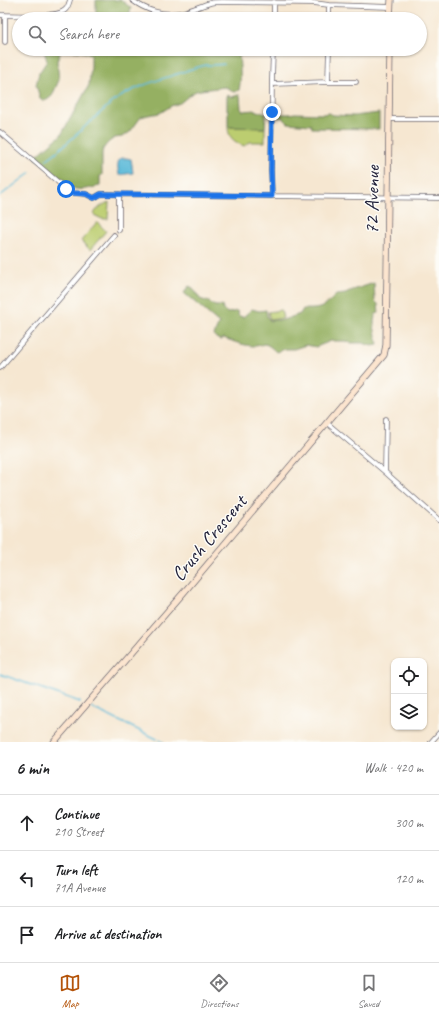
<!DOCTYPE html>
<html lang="en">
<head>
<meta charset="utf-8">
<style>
	:root { --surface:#fff; --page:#f6f6f6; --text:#202124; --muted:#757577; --line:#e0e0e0; --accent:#b45309 }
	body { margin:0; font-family:Caveat,sans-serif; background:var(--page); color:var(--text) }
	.controls { position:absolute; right:12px; bottom:12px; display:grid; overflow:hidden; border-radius:8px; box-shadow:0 1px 3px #0004 }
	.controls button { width:36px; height:36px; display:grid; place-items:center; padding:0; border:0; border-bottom:1px solid var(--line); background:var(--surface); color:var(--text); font:20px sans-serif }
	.stop { position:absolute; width:12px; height:12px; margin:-9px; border:3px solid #1a73e8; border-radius:50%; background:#fff }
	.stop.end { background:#1a73e8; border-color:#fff; box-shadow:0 1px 4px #0008 }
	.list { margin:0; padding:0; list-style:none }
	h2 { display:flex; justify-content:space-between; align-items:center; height:52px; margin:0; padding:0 16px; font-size:17px }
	h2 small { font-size:13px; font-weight:400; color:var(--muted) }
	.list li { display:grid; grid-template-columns:26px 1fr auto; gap:12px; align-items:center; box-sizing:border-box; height:56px; padding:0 16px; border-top:1px solid var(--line) }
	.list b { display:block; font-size:15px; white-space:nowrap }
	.list p { margin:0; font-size:13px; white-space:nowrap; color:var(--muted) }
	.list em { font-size:13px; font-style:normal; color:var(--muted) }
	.icon { flex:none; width:22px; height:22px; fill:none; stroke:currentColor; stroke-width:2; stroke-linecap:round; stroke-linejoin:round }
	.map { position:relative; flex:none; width:439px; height:742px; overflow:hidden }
	.search { position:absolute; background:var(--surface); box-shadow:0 1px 3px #0004; left:12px; right:12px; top:12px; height:44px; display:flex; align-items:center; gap:10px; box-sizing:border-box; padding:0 14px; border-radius:22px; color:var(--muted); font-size:15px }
	.sheet { height:220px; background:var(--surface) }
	nav { display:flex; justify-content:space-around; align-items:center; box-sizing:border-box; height:56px; border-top:1px solid var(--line); background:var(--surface); font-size:11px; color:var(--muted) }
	nav a { display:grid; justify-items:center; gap:2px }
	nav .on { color:var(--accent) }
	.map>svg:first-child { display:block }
</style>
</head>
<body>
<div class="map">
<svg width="439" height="742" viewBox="0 0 439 742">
	<rect width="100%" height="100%" fill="#fdfcf7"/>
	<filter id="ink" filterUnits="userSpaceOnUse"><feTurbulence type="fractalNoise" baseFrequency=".025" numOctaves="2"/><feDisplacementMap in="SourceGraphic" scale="8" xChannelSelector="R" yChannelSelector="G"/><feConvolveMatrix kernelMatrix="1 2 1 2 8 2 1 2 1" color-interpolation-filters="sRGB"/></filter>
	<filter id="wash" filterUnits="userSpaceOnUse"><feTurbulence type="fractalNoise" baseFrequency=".012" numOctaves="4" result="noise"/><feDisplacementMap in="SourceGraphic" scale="16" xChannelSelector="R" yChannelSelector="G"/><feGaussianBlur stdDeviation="0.9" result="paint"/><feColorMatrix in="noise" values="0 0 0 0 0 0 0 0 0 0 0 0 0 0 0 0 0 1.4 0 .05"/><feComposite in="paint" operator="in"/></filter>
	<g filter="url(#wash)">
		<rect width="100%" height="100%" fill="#f6e7d1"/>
		<path fill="#bccd6f" stroke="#6f7855" d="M228,127L265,128V142H250L244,146C235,142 228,138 228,127Z
			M109,202L108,219H102L94,215C95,209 104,204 109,202Z
			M97,222L106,231L90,250L81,241Z
			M281,310L283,318L270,320L268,312Z"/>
		<path fill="#95b062" stroke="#5c694e" d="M96,0H121L131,8L128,19H94L96,14Z
			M31,49H134L150,53L158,50L167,51L174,52L205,50L223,51L228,49H239C239,63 242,76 239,90L235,92L231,91L230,89L225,87L201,90L196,91L191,94L180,103L171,106L160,113L148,115L141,117L130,132L122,137L115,138L110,141L106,145L103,149L102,153V175L100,176V186C89,188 80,192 70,187L35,157L61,135L89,85L91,67V55C83,50 71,51 61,51L57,61L59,80L52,96L47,100H43L40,98L36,85L39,73L47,61L44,51Z
			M227,95L232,97L238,95H240L241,109L243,111L255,110L266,114L265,128L228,127V110H227Z
			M295,113L323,114L329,113L333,115L354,116L379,113V129L312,128L311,125L288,123L283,118L278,117L277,114H289Z
			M374,283L375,301L378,304L379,313L376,314C371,324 377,335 378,345L372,346L363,343H352L345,341H331L316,347L306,345L294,349H285L276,352C273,349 269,345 265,344C262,344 258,346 255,346C245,346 234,342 224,338L220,340L216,338L214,335L219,323L184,293L189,286L193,288L200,299L209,302L215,306H222L223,310L228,313L237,311L239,316L243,317L252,309L259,311L266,310L267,316L270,321L275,320H283L300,314L303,309C322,310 324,307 336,295L346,294L347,292Z"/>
		<path fill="#5ab9d8" stroke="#3e6e8a" d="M121,158H126L131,159L132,165L133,173L119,175C118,169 116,162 121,158Z"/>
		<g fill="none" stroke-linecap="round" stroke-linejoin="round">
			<path stroke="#5ab9d8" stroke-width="1.5" d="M46,160C70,143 90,120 113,102C131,88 155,81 177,74C186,71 196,67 206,65C212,65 218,65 224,64
				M0,196L30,173
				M0,674L80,702
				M90,707L157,739
				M160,740L163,742"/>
		</g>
	</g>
	<g filter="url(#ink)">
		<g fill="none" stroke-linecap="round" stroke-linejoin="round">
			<g stroke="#6c6770" stroke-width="5.5">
				<path id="street" d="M132,0C145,10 163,16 179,13C190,11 200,6 210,3C214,2 218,2 222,2L314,3L329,5L391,7
					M0,15C14,15 58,19 66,9C68,7 69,3 70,0
					M5,15V42
					M274,19V2
					M329,19V5
					M328,82L329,49
					M272,84L328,82H356
					M389,119H439
					M0,132L66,189L73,193L86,194L94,198L101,194L439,198
					M272,195L271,170L272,79L273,49
					M119,230V194
					M0,368L114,235
					M327,423L385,472L439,520
					M385,472L386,419
					M431,742L439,733"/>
			</g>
			<g stroke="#6c6770" stroke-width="7">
				<path id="secondary" d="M390,19L391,0
					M54,742L185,591L384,355L386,345L390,49"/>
			</g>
			<use href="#street" stroke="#fff" stroke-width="4"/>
			<use href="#secondary" stroke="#fce5cf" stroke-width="5.5"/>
		</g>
	</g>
	<g fill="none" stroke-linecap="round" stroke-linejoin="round" filter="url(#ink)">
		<path stroke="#1a73e8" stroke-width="5" d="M66,189L73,193L86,194L94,198L101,194L272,196L271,170L272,112"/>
	</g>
	<g text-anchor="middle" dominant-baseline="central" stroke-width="3" stroke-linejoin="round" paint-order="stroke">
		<g font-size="20" fill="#22223b" stroke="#fdfcf7">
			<text transform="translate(372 200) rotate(-89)">72 Avenue</text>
			<text transform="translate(209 538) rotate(-50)">Crush Crescent</text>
		</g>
	</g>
</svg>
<div class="controls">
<button><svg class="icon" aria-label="locate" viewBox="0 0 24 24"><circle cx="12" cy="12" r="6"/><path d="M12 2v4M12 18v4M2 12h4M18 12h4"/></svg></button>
<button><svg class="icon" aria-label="layers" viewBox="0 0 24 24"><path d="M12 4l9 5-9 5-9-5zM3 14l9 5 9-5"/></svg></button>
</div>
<div class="stop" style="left:66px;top:189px"></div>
<div class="stop end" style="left:272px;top:112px"></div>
<div class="search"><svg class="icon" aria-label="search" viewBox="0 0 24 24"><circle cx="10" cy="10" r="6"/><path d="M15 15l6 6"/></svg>Search here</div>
</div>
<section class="sheet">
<h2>6 min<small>Walk · 420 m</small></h2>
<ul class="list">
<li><svg class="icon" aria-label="ahead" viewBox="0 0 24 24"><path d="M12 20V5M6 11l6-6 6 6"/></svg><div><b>Continue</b><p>210 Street</p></div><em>300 m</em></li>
<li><svg class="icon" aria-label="left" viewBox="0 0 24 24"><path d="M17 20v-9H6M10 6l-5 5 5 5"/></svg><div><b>Turn left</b><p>71A Avenue</p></div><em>120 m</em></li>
<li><svg class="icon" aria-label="arrive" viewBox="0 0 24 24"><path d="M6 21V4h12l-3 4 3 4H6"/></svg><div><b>Arrive at destination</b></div></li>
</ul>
</section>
<nav>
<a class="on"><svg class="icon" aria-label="map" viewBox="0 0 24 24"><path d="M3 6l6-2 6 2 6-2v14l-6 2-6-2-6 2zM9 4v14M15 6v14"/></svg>Map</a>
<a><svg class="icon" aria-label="directions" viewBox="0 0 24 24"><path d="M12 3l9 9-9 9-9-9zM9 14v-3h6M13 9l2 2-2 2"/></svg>Directions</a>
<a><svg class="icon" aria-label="saved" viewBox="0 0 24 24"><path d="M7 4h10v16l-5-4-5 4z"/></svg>Saved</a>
</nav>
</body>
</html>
